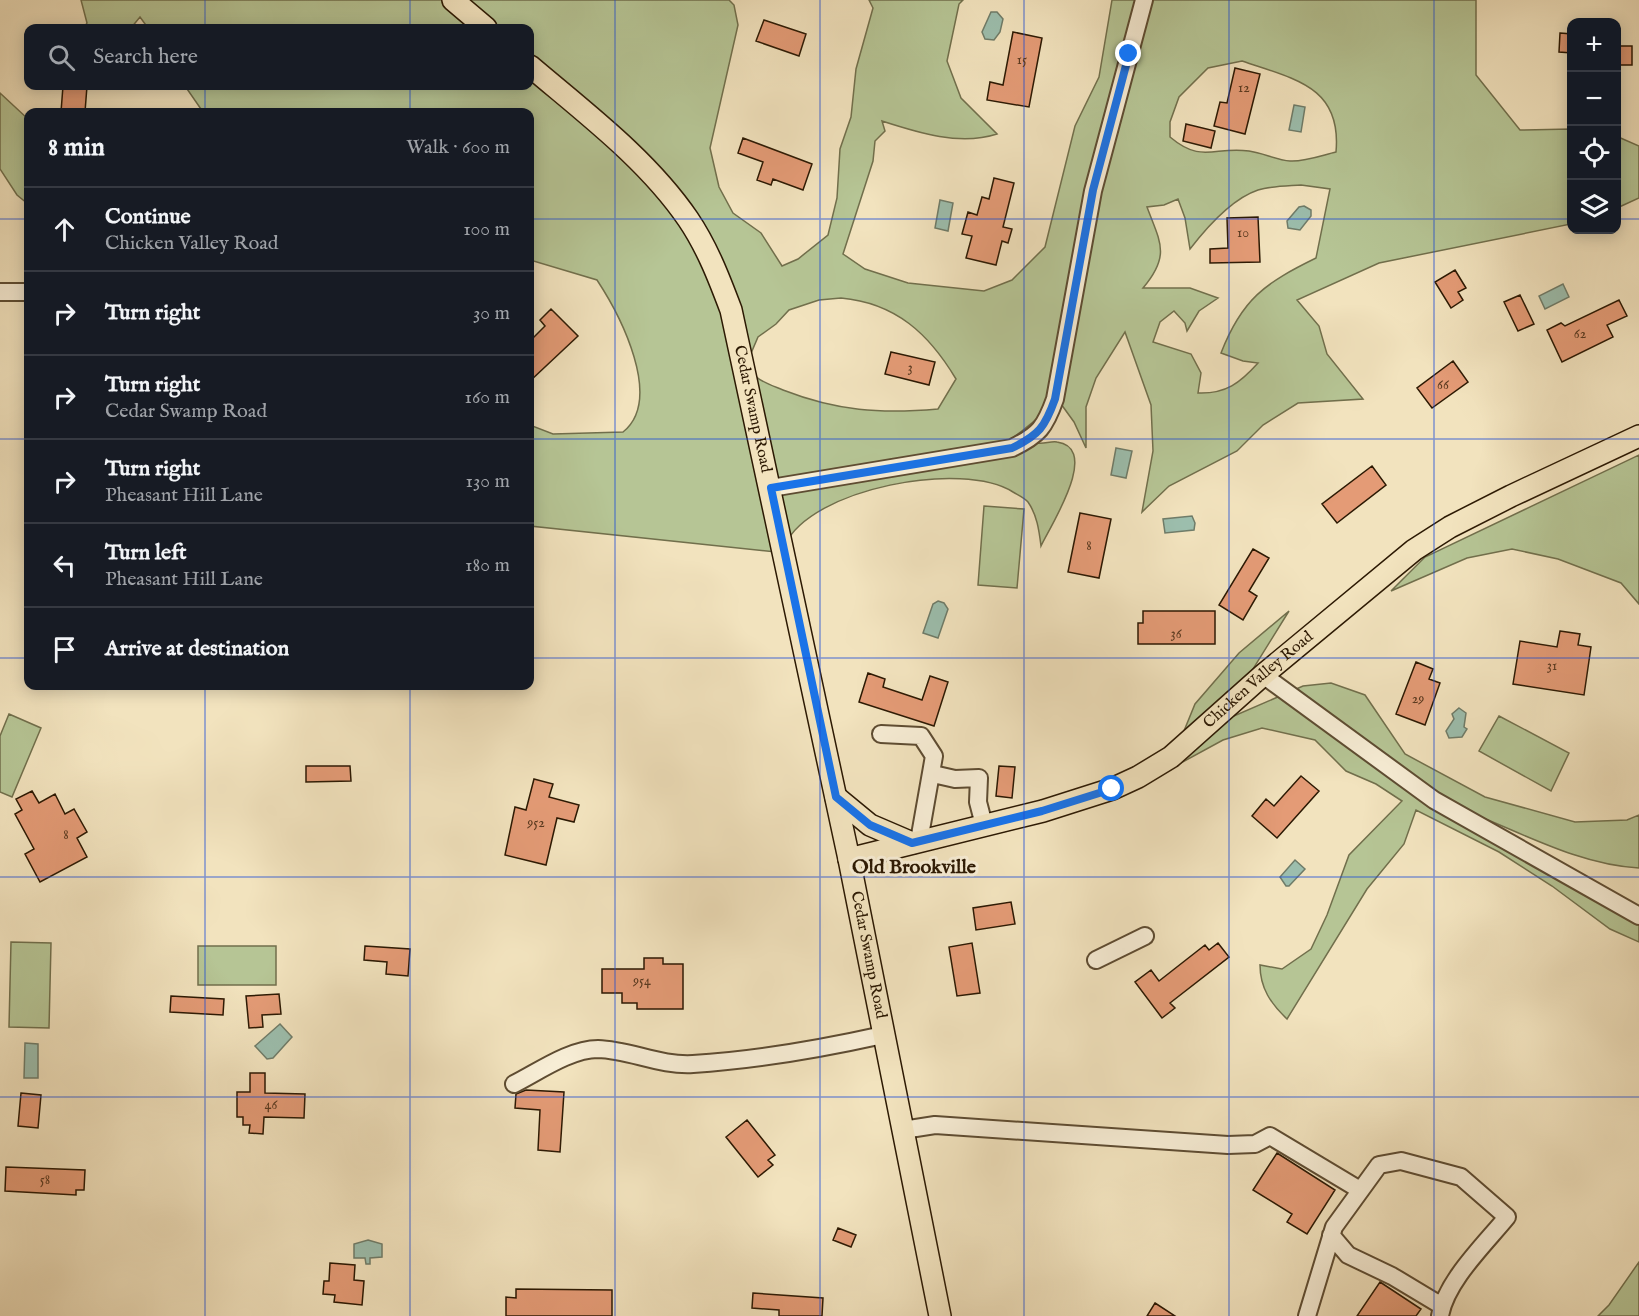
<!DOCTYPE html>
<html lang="en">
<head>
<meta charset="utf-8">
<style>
	:root { --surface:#171b24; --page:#242831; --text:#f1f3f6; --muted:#9ea1a6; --line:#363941 }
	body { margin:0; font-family:"IM FELL English",serif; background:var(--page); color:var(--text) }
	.controls { position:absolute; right:18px; top:18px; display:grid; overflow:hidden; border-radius:12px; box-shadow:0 3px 15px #0003 }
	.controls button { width:54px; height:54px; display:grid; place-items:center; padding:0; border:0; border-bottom:2px solid var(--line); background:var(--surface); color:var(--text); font:30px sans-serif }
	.stop { position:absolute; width:18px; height:18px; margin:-14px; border:4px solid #1a73e8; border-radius:50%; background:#fff }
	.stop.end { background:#1a73e8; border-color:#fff; box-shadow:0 2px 6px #0008 }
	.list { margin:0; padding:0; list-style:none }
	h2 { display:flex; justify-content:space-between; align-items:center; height:78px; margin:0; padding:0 24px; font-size:26px }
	h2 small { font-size:20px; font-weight:400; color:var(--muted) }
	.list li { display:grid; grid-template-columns:39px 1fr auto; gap:18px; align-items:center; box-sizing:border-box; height:84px; padding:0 24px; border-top:2px solid var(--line) }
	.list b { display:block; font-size:22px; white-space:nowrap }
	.list p { margin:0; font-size:20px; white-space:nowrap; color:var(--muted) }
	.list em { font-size:20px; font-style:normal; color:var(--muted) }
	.icon { flex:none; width:33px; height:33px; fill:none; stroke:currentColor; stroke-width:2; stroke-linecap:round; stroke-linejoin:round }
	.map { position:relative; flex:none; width:1639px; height:1316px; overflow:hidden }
	.search { position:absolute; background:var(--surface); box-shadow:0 3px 15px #0003; left:24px; top:24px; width:510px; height:66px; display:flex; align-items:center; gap:15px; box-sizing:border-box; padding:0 21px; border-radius:12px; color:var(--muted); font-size:22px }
	.panel { position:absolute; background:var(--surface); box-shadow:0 3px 15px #0003; left:24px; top:108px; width:510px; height:582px; border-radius:12px }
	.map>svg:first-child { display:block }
</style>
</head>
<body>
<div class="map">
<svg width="1639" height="1316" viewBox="0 0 1639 1316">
	<rect width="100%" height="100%" fill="#f2e3be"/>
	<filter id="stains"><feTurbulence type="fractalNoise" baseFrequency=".00333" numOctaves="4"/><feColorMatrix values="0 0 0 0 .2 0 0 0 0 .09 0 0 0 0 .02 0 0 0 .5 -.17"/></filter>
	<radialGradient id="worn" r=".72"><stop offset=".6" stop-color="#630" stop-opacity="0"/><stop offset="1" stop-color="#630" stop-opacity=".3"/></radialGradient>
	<path fill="#b6c595" stroke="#716f4c" stroke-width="1.5" fill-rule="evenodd" d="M81,0H729L734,5L738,25L710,148L719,187L733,213L761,233L782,266L798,259L828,235L837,198L840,149L851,117L856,69L873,8L869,0H963L959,4L947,61L961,98L997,134C960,146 919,133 882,121L885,131L875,141L873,161L843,254L865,269L908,283L984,291L1012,280L1045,247L1075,126L1099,77L1112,0H1476V75L1520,130L1571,129V224L1379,263L1297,300L1319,326L1327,354L1363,399L1298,403L1263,425L1237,451L1169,486L1142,512L1153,451L1151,405L1125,332L1096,378L1086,407V448L1074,422L1061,404C1040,413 1029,427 1011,439C1019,441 1029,443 1038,443C1044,444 1051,441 1057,442C1101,448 1051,525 1041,546C1039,530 1037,515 1028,502C1025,498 1018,495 1013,492C963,460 811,488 785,545L746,365L689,212L530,63V28H148L140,17L131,28H84L87,23ZM1242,61C1294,79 1342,86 1336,152C1323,155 1304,162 1290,161C1277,160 1263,153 1249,151C1214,146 1202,164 1170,137V122L1179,97L1208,68ZM1301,185L1330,189L1316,258C1265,283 1242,299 1221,353L1243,361L1258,363C1240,383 1226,394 1198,393L1201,373L1191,354L1153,342L1160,322L1174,311L1185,323L1187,331L1199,311L1218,298L1190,288H1143C1171,255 1160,242 1147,207L1164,205L1178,199L1185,218L1190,249C1207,227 1231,199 1258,190C1271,186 1287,186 1301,185ZM841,298C896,303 929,334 956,379L938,409C880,414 837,411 783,390C766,383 755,380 746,365L758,337L776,324L789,310L819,300Z
		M530,66L629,153L715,265L785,553L530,526V425L553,434L623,432C664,399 620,315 597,280L530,260V112H203L185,86H530Z
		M0,93L28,119V204L17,195L0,169Z
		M1616,136L1639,146V198L1617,208Z
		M1639,455V604L1621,583L1558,559L1512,549L1467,558L1391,591L1425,557Z
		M984,506L1024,509L1017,588L978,585Z
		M1289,611L1220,722L1303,686L1331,683L1365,695L1405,754L1485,797L1575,822L1627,820L1639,815V868C1582,865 1528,836 1476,815L1639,917V942L1610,929L1552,886L1499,852L1416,810L1404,844L1367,889L1287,1019C1271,1004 1260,988 1260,965L1282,969L1311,949L1327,915L1349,855L1402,801L1376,784L1346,771L1315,740L1262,728L1223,740L1168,770L1195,704L1239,653Z
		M9,714L41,728L12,797L0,792V736Z
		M1499,716L1569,753L1551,791L1479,751Z
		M11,942L51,943L49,1028L9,1027Z
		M198,946H276V985H198Z
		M1639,1262V1316H1598L1609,1305Z"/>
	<path fill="#9cbead" stroke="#6f7c69" stroke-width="1.5" d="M991,12H997L1003,19L1000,32L994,40L985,39L982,32Z
		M1294,105L1305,107L1301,132L1289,130Z
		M940,200L953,203L948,231L935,228Z
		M1304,206L1311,210V216L1300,230L1288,228L1287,221L1299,207Z
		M1563,284L1569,297L1545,309L1539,296Z
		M1116,448L1132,451L1126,478L1111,475Z
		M1192,516L1195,523L1194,530L1165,533L1163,519Z
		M938,601L944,603L948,609L938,638L923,633L933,604Z
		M1459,708L1466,713L1464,727L1467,729L1462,737L1449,738L1446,731L1454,719L1452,714Z
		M1295,860L1305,869L1289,886H1286L1280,877Z
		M280,1024L292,1037L273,1058L267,1059L255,1046Z
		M25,1043L38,1044V1078H24Z
		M368,1240L382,1244V1257L370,1258V1264H366L365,1258H354V1244Z"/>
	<path fill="#e49b76" stroke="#2c1903" stroke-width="1.5" d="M764,20L806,34L799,56L756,41Z
		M1013,32L1042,38L1029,107L987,100L990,82L1003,85Z
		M1560,33L1572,34V53L1559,52Z
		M1617,46H1632V65H1617Z
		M1235,68L1260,74L1245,134L1214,126L1220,102L1227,103Z
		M63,86H87L85,112H61Z
		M1186,124L1215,131L1211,148L1183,141Z
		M743,138L812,164L803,190L773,179L771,185L757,180L763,162L738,153Z
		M994,178L1014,183L1003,227L1012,229L1008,243L1002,241L996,265L966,258L972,236L962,234L968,212L977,215L982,197L989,199Z
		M1258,217L1260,262L1210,263V249L1228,248L1227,218Z
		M1455,270L1466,288L1458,292L1463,300L1451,308L1435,282Z
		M1520,295L1534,324L1518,331L1504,302Z
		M1619,300L1627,316L1607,325L1613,337L1562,362L1547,330L1561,323L1565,326Z
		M551,309L578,336L530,381V341L545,326L540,320Z
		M891,352L935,362L929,385L885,374Z
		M1453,361L1468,382L1432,408L1417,388Z
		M1372,466L1386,485L1337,523L1322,504Z
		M1080,513L1111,519L1099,578L1068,572Z
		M1253,549L1269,558L1249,591L1257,596L1243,620L1219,605Z
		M1143,611H1215V644H1138V623H1143Z
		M1560,631L1580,634L1578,645L1591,647L1584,695L1513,684L1520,641L1557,647Z
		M1416,662L1433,669L1429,679L1440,683L1425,725L1396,714Z
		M868,673L885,679L883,687L922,700L930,676L948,682L934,726L859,702Z
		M306,766H350L351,781L306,782Z
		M999,766L1015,767L1012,798L996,796Z
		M1301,776L1319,791L1277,838L1252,816L1266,799L1274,806Z
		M534,779L553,784L549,797L579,805L574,822L557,818L546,865L505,855L515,807L526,810Z
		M32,791L39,803L55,794L65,814L74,809L87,832L77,838L87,857L40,882L25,854L34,849L15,814L22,810L16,799Z
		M1011,902L1015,924L976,930L973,908Z
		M972,943L980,993L957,996L949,947Z
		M1218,943L1229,957L1170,1003L1175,1008L1162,1018L1135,982L1151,970L1159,981L1205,945L1209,950Z
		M365,946L410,949L408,976L386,974L387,962L364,960Z
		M644,958H663V964H683V1009H637V1003H622V993H602V969H644Z
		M279,994L281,1014L262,1015L263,1027L249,1028L246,996Z
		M171,996L224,999L223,1015L170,1012Z
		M250,1073H265V1093L305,1094L304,1118L264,1117L263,1134L249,1133L250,1125H243V1117H237V1092H250Z
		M526,1090L564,1092L560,1152L538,1150L540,1110L515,1108L516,1094Z
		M21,1093L41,1095L38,1128L18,1126Z
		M747,1120L775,1155L768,1160L773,1165L758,1177L726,1137Z
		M1277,1153L1335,1190L1307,1234L1287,1222L1292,1214L1253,1190Z
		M6,1167L85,1170L84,1190H76V1195L5,1191Z
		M838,1228L856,1235L851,1247L833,1240Z
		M330,1263L355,1265L354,1280L364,1281L362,1305L334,1302L335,1295L323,1294L324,1281H329Z
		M1380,1282L1421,1309L1416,1316H1357Z
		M516,1289L612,1290V1316H506V1297L516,1298Z
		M753,1293L823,1298L822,1316H779V1310L752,1308Z
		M1155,1303L1175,1316H1147Z"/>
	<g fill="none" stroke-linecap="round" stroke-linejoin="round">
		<g stroke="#5e4c32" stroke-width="20">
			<path id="minor" d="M0,292H28
				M771,488L1012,448C1039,435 1045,427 1055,399L1093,191L1144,0
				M1263,675L1434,800L1639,916
				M881,734L921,736L934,756L919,841
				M933,774L955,779L979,778L978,802L984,825
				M1096,960L1145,936
				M514,1084C538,1072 570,1049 598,1049C630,1050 660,1066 693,1064C757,1060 820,1049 883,1035
				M903,1130L935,1125L1228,1145L1255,1144L1270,1136L1360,1190
				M1331,1235L1348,1255L1392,1276L1442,1306
				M1307,1316L1334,1227L1379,1165L1401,1161L1461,1177L1507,1217C1485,1244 1446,1281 1440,1316"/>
		</g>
		<g stroke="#2c1903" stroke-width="24">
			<g id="major">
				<path d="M453,0L486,28"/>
				<path id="s1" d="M530,66C584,112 647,159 688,219C707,247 719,278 731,310L849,859L940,1316"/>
				<path d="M836,797L870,825L912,843"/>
				<path id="s2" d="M849,859L1043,811L1112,789L1138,777L1171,757L1263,675L1414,550L1450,527L1511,496L1639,436"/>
			</g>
		</g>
		<use href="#minor" stroke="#f7edd5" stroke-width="16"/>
		<use href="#major" stroke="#f2e3be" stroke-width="21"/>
	</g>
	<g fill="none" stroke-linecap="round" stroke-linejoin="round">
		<path stroke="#1a73e8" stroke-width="8" d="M1112,789L1042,811L912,843L870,825L836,797L771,488L1012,448C1039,435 1045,427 1055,399L1093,190L1129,54"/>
	</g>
	<path fill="none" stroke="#1d4ed8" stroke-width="1.5" stroke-opacity="0.55" d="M205,0V28M410,0V28M615,0V1316M820,0V1316M1024,0V1316M1229,0V1316M1434,0V1316M205,86V112M410,86V112M0,219H28M530,219H1572M1616,219H1639M0,439H28M530,439H1639M0,658H28M530,658H1639M205,686V1316M410,686V1316M0,877H1639M0,1097H1639"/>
	<g text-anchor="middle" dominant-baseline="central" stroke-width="6" stroke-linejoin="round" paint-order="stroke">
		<g font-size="14" fill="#5a3a20">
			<text x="1022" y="60">15</text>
			<text x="1244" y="88">12</text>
			<text x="1243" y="233">10</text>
			<text x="1580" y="334">62</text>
			<text x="910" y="368">3</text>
			<text x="1443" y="385">66</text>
			<text x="1089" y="546">8</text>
			<text x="1176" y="634">36</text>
			<text x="1552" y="666">31</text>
			<text x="1418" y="699">29</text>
			<text x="536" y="823">952</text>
			<text x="66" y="835">8</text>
			<text x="642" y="981">954</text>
			<text x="271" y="1105">46</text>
			<text x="45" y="1180">58</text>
		</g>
		<g font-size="16" fill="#2c1903" stroke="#f7edd5">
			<text stroke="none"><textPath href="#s1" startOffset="423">Cedar Swamp Road</textPath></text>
			<text stroke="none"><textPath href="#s2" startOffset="456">Chicken Valley Road</textPath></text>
			<text stroke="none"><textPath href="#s1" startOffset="981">Cedar Swamp Road</textPath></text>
		</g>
		<g font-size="20" font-weight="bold" fill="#2c1903" stroke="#f7edd5">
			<text x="914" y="867">Old Brookville</text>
		</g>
	</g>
	<rect width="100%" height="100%" filter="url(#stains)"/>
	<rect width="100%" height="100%" fill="url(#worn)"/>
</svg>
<div class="controls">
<button>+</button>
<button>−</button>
<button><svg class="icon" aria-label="locate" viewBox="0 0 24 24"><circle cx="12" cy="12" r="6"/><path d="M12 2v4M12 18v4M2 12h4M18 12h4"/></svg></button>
<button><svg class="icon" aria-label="layers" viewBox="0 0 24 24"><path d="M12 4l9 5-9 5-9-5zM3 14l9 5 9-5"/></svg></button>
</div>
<div class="stop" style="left:1112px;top:789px"></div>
<div class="stop end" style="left:1129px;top:54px"></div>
<div class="search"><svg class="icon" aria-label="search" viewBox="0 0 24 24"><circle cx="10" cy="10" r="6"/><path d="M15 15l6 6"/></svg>Search here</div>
<section class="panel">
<h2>8 min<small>Walk · 600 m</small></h2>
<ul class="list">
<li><svg class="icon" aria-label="ahead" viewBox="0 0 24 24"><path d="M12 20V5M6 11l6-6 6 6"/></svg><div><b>Continue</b><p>Chicken Valley Road</p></div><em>100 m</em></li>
<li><svg class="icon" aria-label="right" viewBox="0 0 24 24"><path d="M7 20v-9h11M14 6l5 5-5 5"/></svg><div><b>Turn right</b></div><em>30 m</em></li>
<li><svg class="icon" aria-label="right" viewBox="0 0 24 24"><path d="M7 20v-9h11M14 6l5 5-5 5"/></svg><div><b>Turn right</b><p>Cedar Swamp Road</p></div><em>160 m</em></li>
<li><svg class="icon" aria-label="right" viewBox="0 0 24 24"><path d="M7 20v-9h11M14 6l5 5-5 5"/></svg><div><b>Turn right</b><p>Pheasant Hill Lane</p></div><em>130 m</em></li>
<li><svg class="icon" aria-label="left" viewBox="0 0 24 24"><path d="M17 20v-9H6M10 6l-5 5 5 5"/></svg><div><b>Turn left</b><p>Pheasant Hill Lane</p></div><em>180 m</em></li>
<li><svg class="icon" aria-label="arrive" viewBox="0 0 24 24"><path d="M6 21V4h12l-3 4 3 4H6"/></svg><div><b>Arrive at destination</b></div></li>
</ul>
</section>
</div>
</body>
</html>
